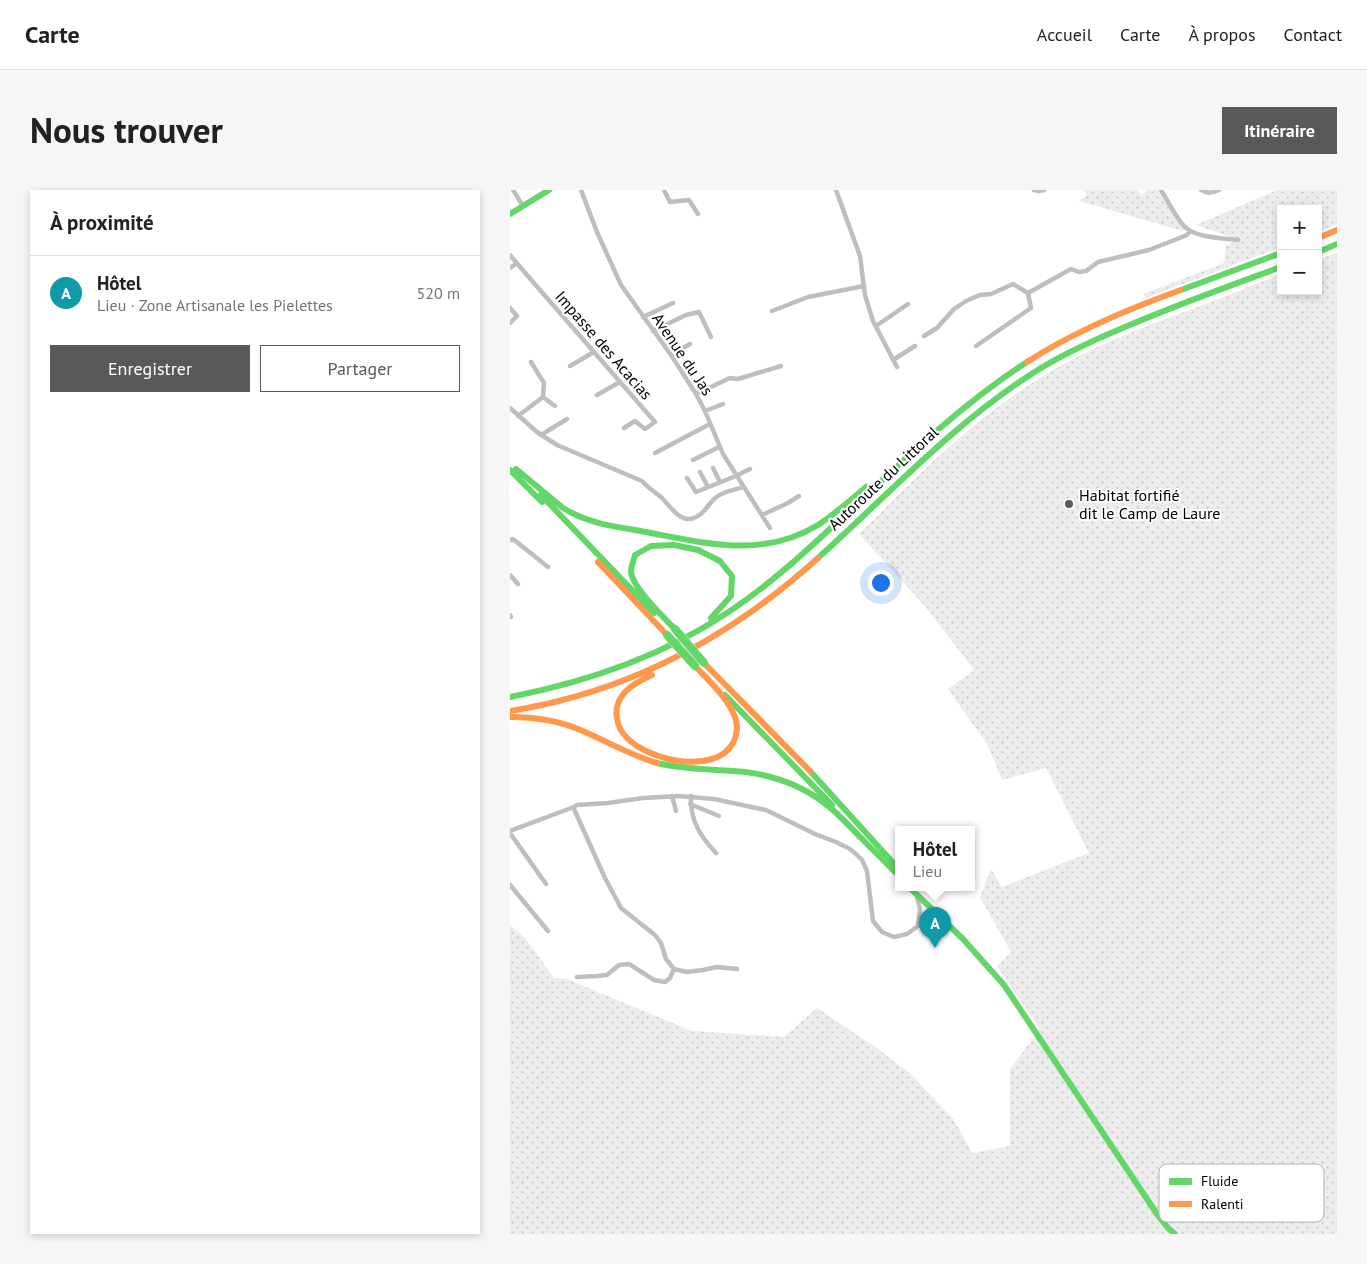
<!DOCTYPE html>
<html lang="fr">
<head>
<meta charset="utf-8">
<style>
	:root { --surface:#fff; --page:#f6f6f6; --text:#202124; --muted:#757577; --line:#e0e0e0; --accent:#595959 }
	body { margin:0; font-family:"PT Sans",sans-serif; background:var(--page); color:var(--text) }
	.controls { position:absolute; right:15px; top:15px; display:grid; overflow:hidden; border-radius:0px; box-shadow:0 2px 8px #0003 }
	.controls button { width:45px; height:45px; display:grid; place-items:center; padding:0; border:0; border-bottom:1px solid var(--line); background:var(--surface); color:var(--text); font:25px sans-serif }
	.you { position:absolute; left:370px; top:392px; width:18px; height:18px; margin:-12px; border:4px solid #fff; border-radius:50%; background:#1a73e8; box-shadow:0 0 0 8px #1a73e833 }
	.badge { display:grid; place-items:center; width:32px; height:32px; border-radius:50%; background:var(--accent); color:#fff; font-size:16px; font-weight:700 }
	.pin { position:absolute; translate:-50% -41px; filter:drop-shadow(0 1px 2px #0008) }
	.pin::after { content:''; position:absolute; top:26px; width:18px; height:15px; background:inherit; clip-path:polygon(0 0,100% 0,50% 100%) }
	.popup { position:absolute; left:385px; top:636px; width:80px; height:65px; box-sizing:border-box; display:grid; place-content:center; border-radius:0px; background:var(--surface); filter:drop-shadow(0 1px 4px #0005); font-size:16px; white-space:nowrap; color:var(--muted) }
	.popup b { font-size:19px; color:var(--text) }
	.popup::after { content:''; position:absolute; left:50%; top:100%; margin-left:-10px; border:10px solid transparent; border-top-color:var(--surface) }
	.list { margin:0; padding:0; list-style:none }
	h2 { display:flex; justify-content:space-between; align-items:center; height:65px; margin:0; padding:0 20px; font-size:21px }
	h2 small { font-size:16px; font-weight:400; color:var(--muted) }
	.list li { display:grid; grid-template-columns:32px 1fr auto; gap:15px; align-items:center; box-sizing:border-box; height:75px; padding:0 20px; border-top:1px solid var(--line) }
	.list b { display:block; font-size:19px; white-space:nowrap }
	.list p { margin:0; font-size:16px; white-space:nowrap; color:var(--muted) }
	.list em { font-size:16px; font-style:normal; color:var(--muted) }
	.actions { display:flex; gap:10px; padding:15px 20px }
	.actions a { flex:1; padding:11px 0; border:1px solid var(--accent); border-radius:0px; text-align:center; font-size:18px; color:var(--accent) }
	.actions .main { background:var(--accent); color:#fff }
	.map { position:relative; flex:none; width:827px; height:1044px; overflow:hidden; border-radius:0px }
	header { display:flex; align-items:center; gap:30px; box-sizing:border-box; height:70px; padding:0 25px; background:var(--surface); border-bottom:1px solid var(--line) }
	header strong { font-size:24px }
	nav { display:flex; gap:28px; margin-inline-start:auto; font-size:18px }
	.intro { display:flex; align-items:center; justify-content:space-between; box-sizing:border-box; height:120px; padding:0 30px }
	h1 { margin:0; font-size:35px }
	.button { padding:12px 22px; border-radius:0px; background:var(--accent); color:#fff; font-size:18px; font-weight:700 }
	main { display:flex; gap:30px; padding:0 30px }
	aside { flex:1; background:var(--surface); border-radius:0px; box-shadow:0 2px 8px #0003 }
	.map>svg:first-child { display:block }
</style>
</head>
<body>
<header>
<strong>Carte</strong>
<nav><a>Accueil</a><a>Carte</a><a>À propos</a><a>Contact</a></nav>
</header>
<div class="intro"><h1>Nous trouver</h1><a class="button">Itinéraire</a></div>
<main>
<aside>
<h2>À proximité<small></small></h2>
<ul class="list">
<li><span class="badge" style="background:#0f9aa8">A</span><div><b>Hôtel</b><p>Lieu · Zone Artisanale les Pielettes</p></div><em>520 m</em></li>
</ul>
<div class="actions"><a class="main">Enregistrer</a><a>Partager</a></div>
</aside>
<div class="map">
<svg width="827" height="1044" viewBox="0 0 827 1044">
	<defs>
		<pattern id="grass-dots" width="8" height="8" patternUnits="userSpaceOnUse" patternTransform="scale(1.25)"><rect width="8" height="8" fill="#ececec"/><path d="M2 2h.1M6 6h.1" fill="none" stroke="#c9c9c9" stroke-width="1.8" stroke-linecap="round"/></pattern>
	</defs>
	<rect width="100%" height="100%" fill="#fff"/>
	<path fill="url(#grass-dots)" d="M573,0H628L631,5L637,0H648L674,39L673,41L569,11L577,5Z
		M767,0H827V34L808,42V19H771V57L635,108L633,104L714,73L716,56L724,52V48L686,35Z
		M827,62V1044H0V735L15,748L44,788L57,789L182,841L274,847L307,818L368,859L401,884L444,930L462,963L500,956V879L530,839L487,776L501,762L470,707L481,679L492,697L579,663L536,578L492,590L477,554L438,499L464,480L415,416L349,344C408,286 463,228 535,185C583,155 637,136 690,116C717,106 744,94 771,84V101H808V70Z"/>
	<g fill="none" stroke-linecap="round" stroke-linejoin="round">
		<path stroke="#bebebe" stroke-width="4.5" d="M3,0L13,16
			M71,0L87,42L111,95L161,165L186,204L195,221L213,264L260,338
			M154,0L160,12L179,10L188,24
			M326,0L350,66L355,105L363,131L387,177
			M524,0L529,1L534,0
			M651,0C658,11 666,28 675,37C686,48 713,48 728,50
			M691,0C697,4 702,3 709,0
			M0,65L23,92L145,232L135,239L125,231L114,238
			M0,78L7,73
			M0,118L7,126L0,133
			M262,121L298,107L354,96
			M133,127L163,113
			M366,136L398,114
			M143,141L176,125L189,122L201,147
			M414,146L427,138L444,119L456,111L470,105L481,104L503,94L518,103
			M466,156L521,118L518,103L561,79L569,82L576,81L588,72L639,60L677,45L680,41
			M161,165L180,154
			M383,170L405,156
			M60,176L84,162
			M186,204L220,188L228,189L271,176
			M87,205L110,192
			M33,207L45,216
			M0,218L27,242L47,255L132,291C138,298 145,302 152,308C161,317 171,335 186,327C196,323 200,310 208,306C215,301 225,300 233,297
			M195,221L213,214
			M8,226L33,207L34,193L21,172
			M31,245L57,229
			M145,263L200,234
			M183,270L209,257
			M203,278L210,292
			M190,282L198,297
			M177,288L186,302L226,286L240,279
			M252,325L278,313L289,306
			M0,350L3,349L38,377
			M0,385L8,394
			M0,425L1,427
			M162,606L166,621
			M181,606C180,630 190,646 206,663
			M180,614L209,626
			M0,641L64,617
			M0,643L36,694
			M0,695L38,741
			M407,707L410,719L408,736L430,727L432,723
			M227,779L207,777L193,780L177,782L164,779L156,769L151,753L145,745L111,718L95,688L64,619V617L67,615L98,613L133,608L169,606L204,609L256,620L305,644L326,652L340,659L347,665L352,670L357,681L363,731L372,742L384,747L397,744L408,736
			M67,787L87,786L97,785L109,775L119,774L144,790L155,792L160,788L164,779"/>
		<path stroke="#63d668" stroke-width="6" d="M0,24L39,0
			M808,62L827,54
			M671,100L771,63
			M6,279L53,318C80,335 111,337 141,343C199,354 254,368 308,335C325,324 341,310 356,297
			M0,280L32,312
			M31,305L144,423
			M308,368C378,305 443,234 523,183C552,164 584,150 615,137C666,115 719,96 771,77
			M165,439C154,428 121,396 121,381C121,376 124,370 125,365L141,356L164,355L188,360L210,371L222,386L221,406L201,428
			M215,505L322,615
			M0,507C77,492 151,467 217,423C266,391 309,349 352,309C404,260 457,211 517,172
			M147,573C176,580 206,579 235,582C268,586 298,598 323,620C336,632 348,645 361,658
			M300,581L386,676
			M357,654L389,686
			M399,697L453,749L494,795L647,1024L658,1038L665,1044"/>
		<path stroke="#ff974d" stroke-width="6" d="M808,48L827,40
			M517,172C565,141 618,119 671,100
			M88,372L157,445
			M194,473L300,581
			M142,485C133,489 123,494 116,501C109,508 105,518 107,528C108,536 111,542 117,548C138,570 205,586 223,553C227,545 228,535 225,527C217,507 199,491 185,476
			M0,521C118,502 220,448 308,368
			M0,527C24,527 46,530 68,539C95,550 119,565 147,573"/>
		<g stroke="#dbdbdb" stroke-width="9" stroke-linecap="butt">
			<path id="fast-bridge" d="M165,439L194,473
				M157,445L185,476"/>
		</g>
		<use href="#fast-bridge" stroke="#63d668" stroke-width="8"/>
	</g>
	<circle fill="#595959" stroke="#fff" stroke-width="2" cx="559" cy="314" r="5"/>
	<g text-anchor="middle" dominant-baseline="central" stroke-width="4" stroke-linejoin="round" paint-order="stroke">
		<g font-size="16" fill="#000" stroke="#fff">
			<text transform="translate(94 155) rotate(49)">Impasse des Acacias</text>
			<text transform="translate(173 164) rotate(56)">Avenue du Jas</text>
			<text transform="translate(373 288) rotate(-43)">Autoroute du Littoral</text>
		</g>
		<g font-size="16" fill="#000" stroke="#fff" text-anchor="start">
			<text x="569" y="305">Habitat fortifié<tspan x="569" dy="18">dit le Camp de Laure</tspan></text>
		</g>
	</g>
	<rect x="649" y="974" width="165" height="58" rx="8" fill="#fff" stroke="#b2b2b2" stroke-width="1"/>
	<rect x="659" y="988" width="23" height="7" fill="#63d668"/>
	<rect x="659" y="1011" width="23" height="6" fill="#ff974d"/>
	<g font-size="14" fill="#000">
		<text x="691" y="996">Fluide</text>
		<text x="691" y="1019">Ralenti</text>
	</g>
</svg>
<div class="controls">
<button>+</button>
<button>−</button>
</div>
<div class="you"></div>
<div class="pin badge" style="left:425px;top:758px;background:#0f9aa8">A</div>
<div class="popup"><b>Hôtel</b>Lieu</div>
</div>
</main>
</body>
</html>
